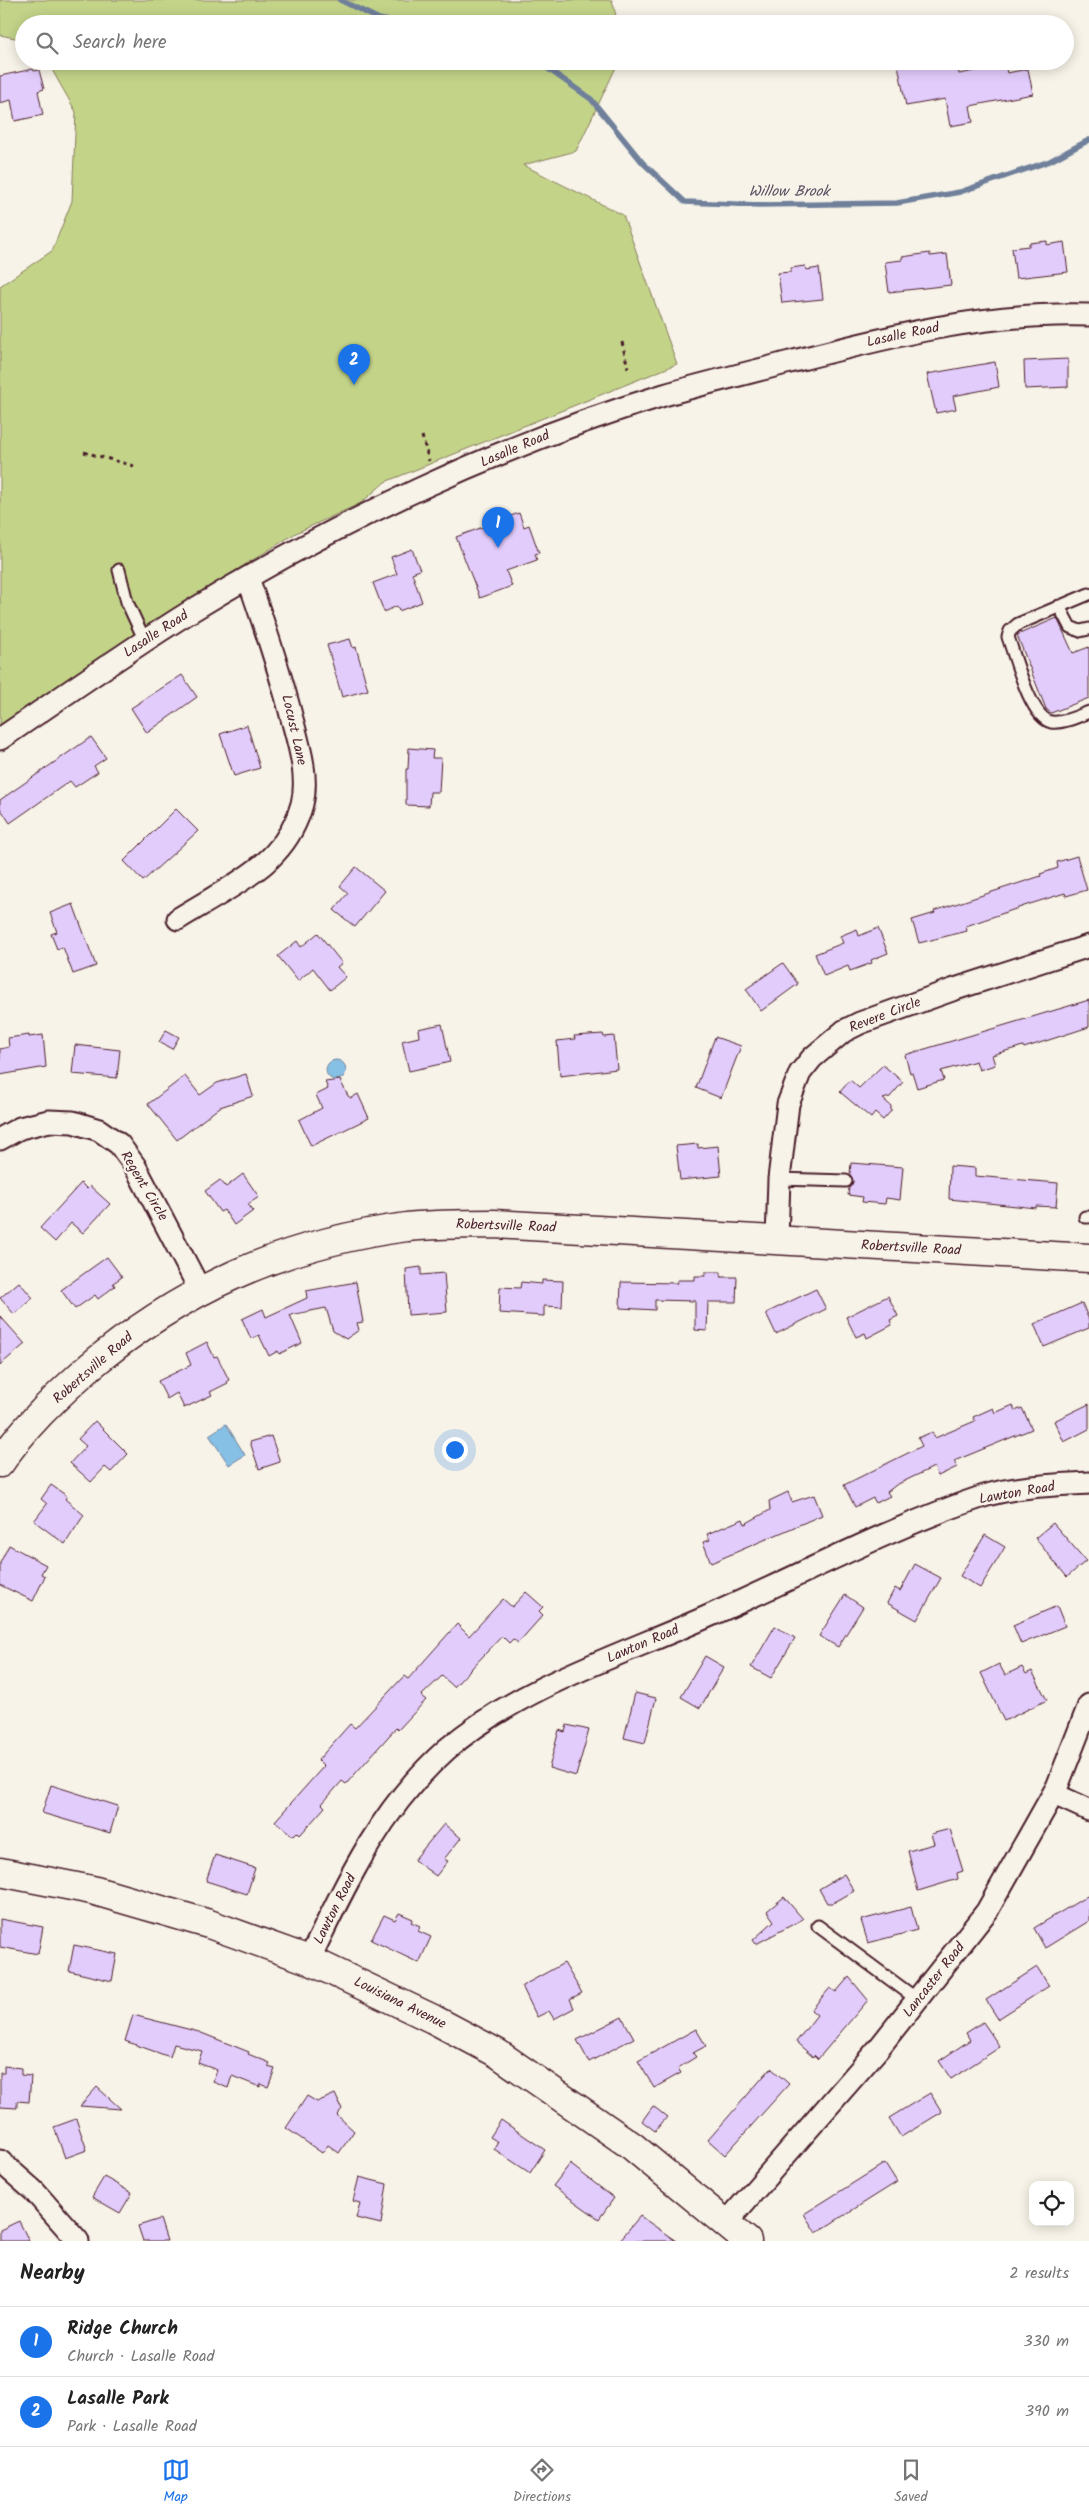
<!DOCTYPE html>
<html lang="en">
<head>
<meta charset="utf-8">
<style>
	:root { --surface:#fff; --page:#f2f2f2; --text:#222; --muted:#767676; --line:#e0e0e0; --accent:#1a73e8 }
	body { margin:0; font-family:Kalam,sans-serif; background:var(--page); color:var(--text) }
	.controls { position:absolute; right:15px; bottom:15px; display:grid; overflow:hidden; border-radius:10px; box-shadow:0 2px 12px #0003 }
	.controls button { width:45px; height:45px; display:grid; place-items:center; padding:0; border:0; border-bottom:1px solid var(--line); background:var(--surface); color:var(--text); font:25px sans-serif }
	.you { position:absolute; left:454px; top:1449px; width:18px; height:18px; margin:-12px; border:4px solid #fff; border-radius:50%; background:#1a73e8; box-shadow:0 0 0 8px #1a73e833 }
	.badge { display:grid; place-items:center; width:32px; height:32px; border-radius:50%; background:var(--accent); color:#fff; font-size:16px; font-weight:700 }
	.pin { position:absolute; translate:-50% -41px; filter:drop-shadow(0 1px 2px #0008) }
	.pin::after { content:''; position:absolute; top:26px; width:18px; height:15px; background:inherit; clip-path:polygon(0 0,100% 0,50% 100%) }
	.list { margin:0; padding:0; list-style:none }
	h2 { display:flex; justify-content:space-between; align-items:center; height:65px; margin:0; padding:0 20px; font-size:21px }
	h2 small { font-size:16px; font-weight:400; color:var(--muted) }
	.list li { display:grid; grid-template-columns:32px 1fr auto; gap:15px; align-items:center; box-sizing:border-box; height:70px; padding:0 20px; border-top:1px solid var(--line) }
	.list b { display:block; font-size:19px; white-space:nowrap }
	.list p { margin:0; font-size:16px; white-space:nowrap; color:var(--muted) }
	.list em { font-size:16px; font-style:normal; color:var(--muted) }
	.icon { flex:none; width:28px; height:28px; fill:none; stroke:currentColor; stroke-width:2; stroke-linecap:round; stroke-linejoin:round }
	.map { position:relative; flex:none; width:1089px; height:2241px; overflow:hidden }
	.search { position:absolute; background:var(--surface); box-shadow:0 2px 12px #0003; left:15px; right:15px; top:15px; height:55px; display:flex; align-items:center; gap:12px; box-sizing:border-box; padding:0 18px; border-radius:28px; color:var(--muted); font-size:19px }
	.sheet { height:205px; background:var(--surface) }
	nav { display:flex; justify-content:space-around; align-items:center; box-sizing:border-box; height:70px; border-top:1px solid var(--line); background:var(--surface); font-size:14px; color:var(--muted) }
	nav a { display:grid; justify-items:center; gap:2px }
	nav .on { color:var(--accent) }
	.map>svg:first-child { display:block }
</style>
</head>
<body>
<div class="map">
<svg width="1089" height="2241" viewBox="0 0 1089 2241">
	<rect width="100%" height="100%" fill="#f7f3e8"/>
	<filter id="ink" filterUnits="userSpaceOnUse"><feTurbulence type="fractalNoise" baseFrequency=".02" numOctaves="2"/><feDisplacementMap in="SourceGraphic" scale="10" xChannelSelector="R" yChannelSelector="G"/><feConvolveMatrix kernelMatrix="1 2 1 2 8 2 1 2 1" color-interpolation-filters="sRGB"/></filter>
	<g filter="url(#ink)">
		<path fill="#c3d489" stroke="#867a5a" d="M0,0H612L618,24H24V44L15,38L0,35Z
			M47,61H619L576,151L523,165L623,215L677,364L385,482L361,503L296,533L147,626L0,726V286L52,251L72,201L76,112Z"/>
		<path fill="#87c0e5" stroke="#6f809b" d="M326 1070a10 10 0 1 1 20 0a10 10 0 1 1-20 0Z
			M226,1424L245,1455L229,1465L209,1435Z"/>
		<g fill="none" stroke-linecap="round" stroke-linejoin="round">
			<path stroke="#6f809b" stroke-width="5.5" d="M340,0L379,19L404,24
				M537,61L591,99L643,163L685,202L759,205L897,203L960,192L1050,161L1089,140"/>
		</g>
		<path fill="#e2ccfc" stroke="#4a1f2b" d="M918,61H957L959,74L1005,65L1007,73L1028,69L1033,94L970,106L973,122L950,126L945,99L906,106L898,65Z
			M33,69L34,71L39,70L44,89L38,91L43,115L15,121L11,100L0,103V76Z
			M1047,241V245L1064,242L1068,272L1016,278L1012,248L1029,246V243Z
			M930,253V256L947,254L951,285L889,292L885,262L902,260V257Z
			M805,266L806,270L819,268L823,299L782,303L778,273L791,272V268Z
			M1068,359V387L1025,389L1024,361Z
			M995,362L999,387L953,396L956,409L936,413L927,374Z
			M507,513L508,517L519,513L524,527L529,525L539,553L535,554L537,560L506,571L512,586L480,598L456,537L494,523L493,518Z
			M412,549L420,570L412,573L422,602L399,611L397,606L384,612L373,583L397,574L391,557Z
			M1057,618L1073,653L1089,647V698L1051,713L1046,709L1017,635Z
			M350,639L353,648L356,647L368,690L342,697L327,645Z
			M182,675L197,697L147,733L131,708Z
			M247,725L260,768L234,776L220,734Z
			M91,737L106,758L94,766L98,772L75,787L70,781L10,823L0,808V800Z
			M409,748L433,750L432,758H441L439,792H430L429,806L406,805V769H408Z
			M176,809L198,831L143,881L124,861Z
			M1077,856L1087,890L1066,896L1065,893L1030,904L966,926L967,931L919,943L912,920L935,913L934,911L1041,876L1040,874L1058,868L1057,862Z
			M356,867L385,891L355,927L334,910L348,893L340,886Z
			M73,904L96,966L73,974L63,947L57,949L51,934L57,932L50,913Z
			M878,928L888,953L871,960L872,963L850,971L848,966L824,976L815,954L843,943L840,936L857,929L859,936Z
			M318,933L342,963L337,967L346,977L330,990L313,968L298,981L278,956L297,941L301,947Z
			M783,963L798,984L761,1011L746,989Z
			M1089,1000V1027L1024,1048L1023,1046L992,1055L995,1065L979,1070L976,1061L941,1071L944,1080L917,1088L912,1072L910,1073L905,1055Z
			M442,1024L450,1062L409,1071L402,1041L419,1037L418,1029Z
			M166,1030L179,1037L172,1049L159,1042Z
			M603,1034L604,1037L614,1036L617,1069L560,1076L557,1041L575,1039L574,1036Z
			M29,1035V1037L43,1035L46,1067L0,1075V1049L9,1047L8,1038Z
			M715,1037L741,1046L721,1098L696,1088Z
			M75,1045L120,1050L117,1078L72,1074Z
			M883,1065L903,1082L890,1097L883,1099L891,1106V1111L883,1120L875,1113L871,1118L840,1092L850,1080L859,1088Z
			M246,1074L253,1096L220,1107L177,1140L148,1104L185,1076L200,1095L217,1083Z
			M340,1080L348,1096L351,1098L358,1094L369,1118L311,1146L299,1120L322,1108L316,1095L328,1089L325,1082Z
			M698,1144V1148L718,1146L721,1176L680,1180L676,1146Z
			M851,1163L903,1167L900,1200L886,1198L885,1204L862,1202L863,1197L848,1195L849,1188L853,1182L850,1174Z
			M950,1166L975,1168V1176L1058,1183L1056,1207L1036,1206V1208L949,1199Z
			M243,1174L259,1197L248,1204L253,1211L234,1225L224,1210L220,1212L205,1191L220,1180L226,1187Z
			M81,1183L87,1189L90,1186L110,1204L83,1233L71,1223L55,1242L40,1228Z
			M107,1257L122,1277L113,1283L115,1286L98,1299L95,1295L75,1309L61,1290Z
			M421,1267V1275L444,1273L447,1312L408,1315L406,1269Z
			M705,1272H721V1277H737L736,1302H708L707,1331L695,1330V1301L655,1300V1310L620,1308L621,1282L677,1283V1280H695V1276H705Z
			M542,1280L563,1281L562,1307L544,1306V1316L499,1313L500,1287L520,1288L521,1282L542,1284Z
			M19,1282L33,1298L14,1314L0,1298Z
			M356,1282L363,1322L357,1323L359,1330L346,1339L333,1331L326,1308L290,1315L302,1343L279,1354L278,1351L269,1356L259,1335L251,1339L242,1319L263,1309L266,1317L307,1298L306,1291Z
			M816,1289L826,1309L776,1334L766,1313Z
			M888,1296L898,1316L890,1320L892,1325L867,1338L865,1333L856,1337L846,1317Z
			M1082,1303L1089,1320V1328L1044,1347L1034,1324Z
			M0,1316L25,1344L0,1365Z
			M207,1342L214,1357L217,1356L229,1380L227,1381L228,1383L210,1392L212,1395L184,1408L177,1393L167,1399L158,1381L191,1365L186,1353Z
			M1089,1404V1429L1064,1442L1054,1421Z
			M1013,1405L1015,1411L1022,1408L1032,1429L954,1461L957,1467L938,1476L934,1467L896,1485L887,1492L890,1496L876,1503L873,1498L855,1507L844,1485L922,1446L918,1438L932,1432L935,1438L975,1421L973,1417L993,1408L995,1413Z
			M95,1421L128,1454L111,1472L105,1467L91,1482L70,1463L86,1446L78,1439Z
			M271,1436L280,1462L259,1469L250,1442Z
			M51,1485L67,1496L65,1499L84,1515L65,1544L34,1521L47,1504L41,1499Z
			M788,1492L792,1502L814,1495L822,1515L711,1563L703,1542L710,1540L707,1534L743,1519L745,1524L770,1510L769,1501Z
			M1053,1523L1086,1561L1067,1577L1035,1538Z
			M985,1535L1005,1547L980,1588L960,1576Z
			M9,1545L46,1565L41,1574L45,1576L33,1601L0,1585V1563Z
			M915,1564L941,1578L917,1620L887,1603L895,1588L900,1591Z
			M526,1592L543,1607L539,1611L543,1615L518,1643L513,1639L509,1643L502,1636L454,1687L442,1676L421,1696L426,1700L398,1730L396,1728L346,1784L342,1781L322,1804L325,1807L300,1835L297,1832L293,1836L275,1821L324,1766L318,1760L350,1724L355,1728L404,1676L408,1679L457,1624L469,1636L503,1599L512,1607Z
			M845,1595L863,1607L838,1647L819,1636Z
			M1057,1606L1065,1626L1021,1644L1013,1625Z
			M775,1626L795,1638L771,1678L751,1667Z
			M705,1656L724,1667L700,1708L681,1697Z
			M999,1664L1005,1675L1022,1667L1026,1674L1032,1671L1047,1700L1004,1721L981,1673Z
			M635,1693L656,1698L645,1743L624,1738Z
			M567,1725L589,1730L576,1776L549,1768L559,1730L565,1732Z
			M51,1785L118,1806L110,1833L42,1813Z
			M444,1824L461,1838L444,1859L448,1861L436,1876L414,1860Z
			M950,1829L963,1871L957,1873L958,1879L918,1891L908,1851L934,1844L931,1834Z
			M215,1855L255,1868L247,1894L206,1881Z
			M844,1874L854,1891L833,1903H827L819,1889Z
			M1089,1895V1921L1045,1948L1034,1928Z
			M784,1897L803,1919L756,1944L753,1940L774,1921L767,1911Z
			M911,1907L917,1930L868,1943L861,1920Z
			M399,1913L413,1919L411,1922L420,1926L418,1931L431,1937L419,1963L371,1940L384,1915L395,1920Z
			M0,1919L43,1927L38,1954L0,1947Z
			M74,1945L117,1954L112,1981L69,1971Z
			M564,1963L582,1993L570,1999L574,2008L554,2019L549,2011L537,2017L522,1986Z
			M1037,1967L1049,1986L998,2019L986,2000Z
			M849,1977L868,2000L818,2059L814,2055L813,2057L796,2042L817,2015L811,2010L830,1988L836,1992Z
			M133,2015L199,2032L249,2052L248,2054L270,2063L268,2067L275,2069L268,2087L261,2084L260,2087L232,2076L228,2088L213,2082L217,2070L198,2063L202,2051L174,2044L170,2057L125,2041Z
			M622,2017L634,2038L589,2062L577,2040Z
			M983,2022L1000,2047L951,2079L939,2061L970,2040L966,2033Z
			M696,2029L706,2046L693,2053L696,2057L678,2068L681,2073L654,2088L638,2061Z
			M4,2066L21,2068V2075L31,2076L29,2102L17,2101V2108L0,2107V2073H4Z
			M771,2068L789,2084L725,2155L708,2140Z
			M97,2087L121,2109L80,2106Z
			M930,2093L942,2112L901,2137L889,2118Z
			M335,2094L342,2109L337,2115L354,2131L339,2153L328,2145L322,2153L286,2128L307,2096L317,2102Z
			M653,2106L667,2117L655,2131L642,2121Z
			M76,2119L87,2150L65,2158L54,2127Z
			M501,2120L545,2150L530,2173L494,2149L498,2142L490,2137Z
			M885,2163L897,2182L816,2233L804,2214Z
			M570,2164L614,2198L599,2219L553,2186Z
			M104,2177L132,2193L120,2213L92,2197Z
			M359,2177L387,2184L381,2224L356,2218L360,2203L353,2201Z
			M640,2216L676,2241H619Z
			M160,2219L167,2241H143L138,2226Z
			M19,2221L29,2241H0V2230Z"/>
		<g fill="none" stroke-linecap="round" stroke-linejoin="round">
			<g stroke="#4a1f2b" stroke-width="15">
				<path id="lane" d="M119,570L127,602L145,641
					M1089,594L1018,624L1010,631L1008,637C1015,656 1030,717 1051,722C1062,724 1079,716 1089,712
					M1059,606L1070,627L1080,631L1089,629
					M779,1179L846,1181
					M1085,1217H1089
					M818,1926L918,2000"/>
			</g>
			<g stroke="#4a1f2b" stroke-width="25">
				<path id="street" d="M0,739C62,697 124,653 188,613C332,524 502,444 664,395C705,383 748,373 790,362C891,336 984,312 1089,315
					M178,919C205,902 255,876 275,853C288,839 297,823 302,804C309,777 299,745 292,719C280,671 264,624 248,578
					M0,1139L20,1128L49,1121L73,1122L99,1130L119,1144L135,1166L200,1290
					M777,1240L779,1179L788,1104L800,1073L812,1058L844,1031L860,1023L952,990L1089,946
					M1054,1794L1089,1810
					M309,1960C346,1883 381,1807 447,1749C522,1685 622,1655 711,1615C801,1575 891,1527 984,1496C1016,1486 1056,1485 1089,1483
					M0,2161L34,2191L78,2241
					M727,2222L878,2049L987,1911L1057,1787L1089,1705"/>
			</g>
			<g stroke="#4a1f2b" stroke-width="31">
				<path id="secondary" d="M0,1463C23,1428 56,1397 87,1369C181,1289 284,1243 407,1227C436,1224 465,1224 494,1224L1089,1258
					M0,1872L92,1890L209,1924L309,1960L433,2019L497,2053L632,2146L747,2241"/>
			</g>
			<path stroke="#4a1f2b" stroke-width="3" stroke-dasharray="4 4" stroke-linecap="butt" d="M622,342L628,368
				M422,436L429,461
				M84,452L134,466"/>
			<use href="#lane" stroke="#f7f3e8" stroke-width="11"/>
			<use href="#street" stroke="#f7f3e8" stroke-width="21"/>
			<use href="#secondary" stroke="#f7f3e8" stroke-width="28"/>
		</g>
	</g>
	<g text-anchor="middle" dominant-baseline="central" stroke-width="4.5" stroke-linejoin="round" paint-order="stroke">
		<g font-size="14" fill="#4a1f2b" stroke="#f7f3e8">
			<text transform="translate(903 335) rotate(-12)">Lasalle Road</text>
			<text transform="translate(515 449) rotate(-23)">Lasalle Road</text>
			<text transform="translate(156 634) rotate(-33)">Lasalle Road</text>
			<text transform="translate(294 730) rotate(77)">Locust Lane</text>
			<text transform="translate(885 1015) rotate(-21)">Revere Circle</text>
			<text transform="translate(144 1186) rotate(59)">Regent Circle</text>
			<text transform="translate(506 1226) rotate(2)">Robertsville Road</text>
			<text transform="translate(911 1248) rotate(3)">Robertsville Road</text>
			<text transform="translate(93 1368) rotate(-41)">Robertsville Road</text>
			<text transform="translate(1017 1493) rotate(-10)">Lawton Road</text>
			<text transform="translate(643 1644) rotate(-23)">Lawton Road</text>
			<text transform="translate(335 1909) rotate(-63)">Lawton Road</text>
			<text transform="translate(934 1980) rotate(-52)">Lancaster Road</text>
			<text transform="translate(400 2003) rotate(26)">Louisiana Avenue</text>
		</g>
		<g font-size="15" font-style="italic" fill="#5c4f63" stroke="#f7f3e8">
			<text x="789" y="192">Willow Brook</text>
		</g>
	</g>
</svg>
<div class="controls">
<button><svg class="icon" aria-label="locate" viewBox="0 0 24 24"><circle cx="12" cy="12" r="6"/><path d="M12 2v4M12 18v4M2 12h4M18 12h4"/></svg></button>
</div>
<div class="you"></div>
<div class="pin badge" style="left:498px;top:548px">1</div>
<div class="pin badge" style="left:354px;top:385px">2</div>
<div class="search"><svg class="icon" aria-label="search" viewBox="0 0 24 24"><circle cx="10" cy="10" r="6"/><path d="M15 15l6 6"/></svg>Search here</div>
</div>
<section class="sheet">
<h2>Nearby<small>2 results</small></h2>
<ul class="list">
<li><span class="badge">1</span><div><b>Ridge Church</b><p>Church · Lasalle Road</p></div><em>330 m</em></li>
<li><span class="badge">2</span><div><b>Lasalle Park</b><p>Park · Lasalle Road</p></div><em>390 m</em></li>
</ul>
</section>
<nav>
<a class="on"><svg class="icon" aria-label="map" viewBox="0 0 24 24"><path d="M3 6l6-2 6 2 6-2v14l-6 2-6-2-6 2zM9 4v14M15 6v14"/></svg>Map</a>
<a><svg class="icon" aria-label="directions" viewBox="0 0 24 24"><path d="M12 3l9 9-9 9-9-9zM9 14v-3h6M13 9l2 2-2 2"/></svg>Directions</a>
<a><svg class="icon" aria-label="saved" viewBox="0 0 24 24"><path d="M7 4h10v16l-5-4-5 4z"/></svg>Saved</a>
</nav>
</body>
</html>
